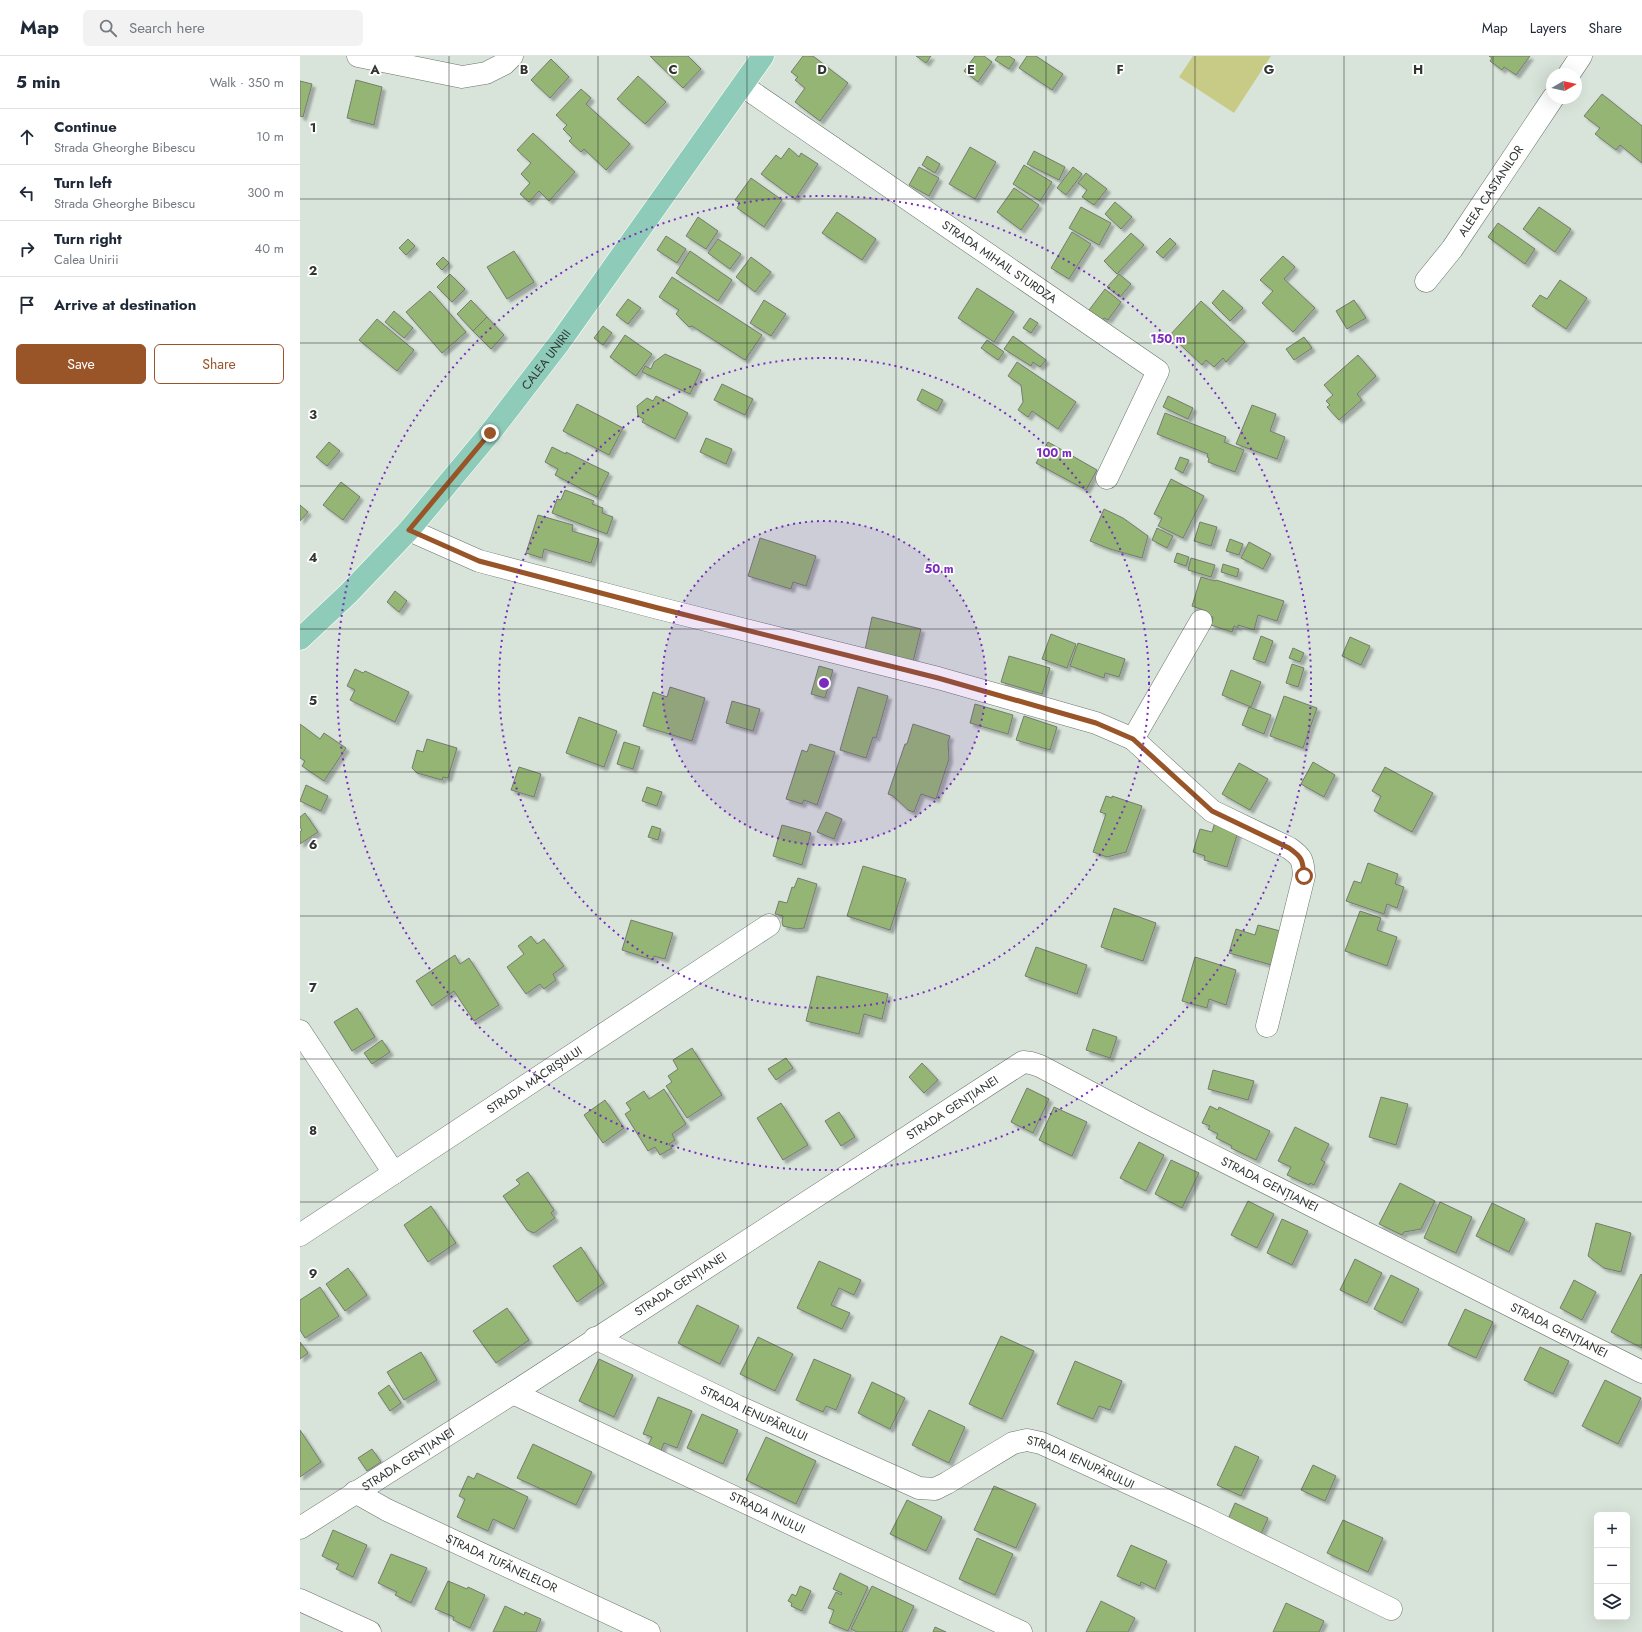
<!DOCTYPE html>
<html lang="en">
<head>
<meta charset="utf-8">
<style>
	:root { --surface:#fff; --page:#f2f2f3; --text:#1f2937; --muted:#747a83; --line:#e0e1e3; --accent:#995428 }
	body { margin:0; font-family:Jost,sans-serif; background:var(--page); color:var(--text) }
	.controls { position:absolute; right:12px; bottom:12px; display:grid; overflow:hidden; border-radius:6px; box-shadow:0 4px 16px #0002 }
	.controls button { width:36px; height:36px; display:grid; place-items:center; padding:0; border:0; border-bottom:1px solid var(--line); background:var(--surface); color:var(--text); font:20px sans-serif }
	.compass { position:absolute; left:1246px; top:12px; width:36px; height:36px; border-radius:50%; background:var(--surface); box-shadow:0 4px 16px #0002; rotate:81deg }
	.stop { position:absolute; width:12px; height:12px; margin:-9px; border:3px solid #995428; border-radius:50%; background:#fff }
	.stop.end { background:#995428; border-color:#fff; box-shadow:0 1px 4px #0008 }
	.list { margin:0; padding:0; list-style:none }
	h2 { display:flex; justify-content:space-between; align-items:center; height:52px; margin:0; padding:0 16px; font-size:17px }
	h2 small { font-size:13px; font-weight:400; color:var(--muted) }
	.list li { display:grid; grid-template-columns:26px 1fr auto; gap:12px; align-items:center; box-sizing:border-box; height:56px; padding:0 16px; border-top:1px solid var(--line) }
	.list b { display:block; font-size:15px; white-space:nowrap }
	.list p { margin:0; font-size:13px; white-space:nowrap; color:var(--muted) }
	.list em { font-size:13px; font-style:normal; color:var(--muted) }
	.actions { display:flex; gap:8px; padding:12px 16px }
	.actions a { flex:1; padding:9px 0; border:1px solid var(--accent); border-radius:6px; text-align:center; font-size:14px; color:var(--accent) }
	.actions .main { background:var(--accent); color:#fff }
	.icon { flex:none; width:22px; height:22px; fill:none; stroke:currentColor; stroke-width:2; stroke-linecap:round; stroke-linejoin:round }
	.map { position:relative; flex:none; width:1342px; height:1576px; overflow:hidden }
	header { display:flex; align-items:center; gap:24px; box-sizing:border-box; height:56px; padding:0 20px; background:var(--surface); border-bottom:1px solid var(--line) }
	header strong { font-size:19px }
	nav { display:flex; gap:22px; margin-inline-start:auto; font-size:14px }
	.search { width:280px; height:36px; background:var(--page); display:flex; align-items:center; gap:10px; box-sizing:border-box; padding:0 14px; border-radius:6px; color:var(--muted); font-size:15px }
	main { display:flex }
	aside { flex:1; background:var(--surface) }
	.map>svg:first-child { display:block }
</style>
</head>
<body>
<header>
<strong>Map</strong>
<div class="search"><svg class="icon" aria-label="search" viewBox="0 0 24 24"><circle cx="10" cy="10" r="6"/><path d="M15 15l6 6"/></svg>Search here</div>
<nav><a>Map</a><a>Layers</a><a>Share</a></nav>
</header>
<main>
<aside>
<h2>5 min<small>Walk · 350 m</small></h2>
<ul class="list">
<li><svg class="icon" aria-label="ahead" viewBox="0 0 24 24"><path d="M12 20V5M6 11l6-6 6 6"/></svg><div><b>Continue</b><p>Strada Gheorghe Bibescu</p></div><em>10 m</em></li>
<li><svg class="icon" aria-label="left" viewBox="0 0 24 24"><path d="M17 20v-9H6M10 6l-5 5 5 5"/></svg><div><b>Turn left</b><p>Strada Gheorghe Bibescu</p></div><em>300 m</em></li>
<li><svg class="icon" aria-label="right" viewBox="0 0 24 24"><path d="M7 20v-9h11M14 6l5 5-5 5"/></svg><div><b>Turn right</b><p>Calea Unirii</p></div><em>40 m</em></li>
<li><svg class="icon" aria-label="arrive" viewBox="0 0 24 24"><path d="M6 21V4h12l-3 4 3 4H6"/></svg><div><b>Arrive at destination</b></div></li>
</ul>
<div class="actions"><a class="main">Save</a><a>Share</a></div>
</aside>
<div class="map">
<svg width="1342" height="1576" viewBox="0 0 1342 1576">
	<defs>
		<filter id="shadow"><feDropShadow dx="3.5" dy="3.5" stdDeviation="1" flood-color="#0004"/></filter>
	</defs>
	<rect width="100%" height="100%" fill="#d8e4da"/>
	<path fill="#c8cb86" d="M893,0H971L934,57L879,21Z"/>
	<path fill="#94b573" stroke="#757c70" filter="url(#shadow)" d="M350,0H388L401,13L383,32Z
		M503,0H513L548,27L520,65L495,46L505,32L495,24L498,21L491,16Z
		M616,0H631L626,7Z
		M675,0H684L692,6L678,26L664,15Z
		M698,0H709L715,4L709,13L695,4Z
		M727,0H736L763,18L752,34L719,12Z
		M1189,0H1230L1216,19L1204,11L1202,14L1190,5L1192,2Z
		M251,3L269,21L250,42L231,24Z
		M338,20L366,46L345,68L317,43Z
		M56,24L82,31L74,69L47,62Z
		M0,25L12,28L3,61L0,60Z
		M281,33L291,42L286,48L330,88L306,114L284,93L281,96L269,85L272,82L263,73L267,69L256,59Z
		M1302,38L1342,70V107L1320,89L1316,94L1295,78L1300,72L1284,60Z
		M233,77L275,116L249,145L239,135L229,146L220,138L230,127L221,118L231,107L217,94Z
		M670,91L696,106L675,143L649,128Z
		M489,92L499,101L501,97L518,108L495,143L461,118L476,99L481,103Z
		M734,95L765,111L759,124L727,108Z
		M627,100L640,108L635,117L622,109Z
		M724,109L752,126L740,145L713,128Z
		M619,111L639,122L629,140L609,129Z
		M773,111L782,118L766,139L757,132Z
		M786,117L807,133L794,149L782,141L787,134L778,127Z
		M451,122L482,144L464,171L437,152L440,147L435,144Z
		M714,132L739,149L721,174L697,156Z
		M815,146L832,161L821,173L805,158Z
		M781,151L811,167L799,189L769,172Z
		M1239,151L1271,173L1255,196L1223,173Z
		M537,156L576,183L562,204L522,177Z
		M398,161L418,175L406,193L386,180Z
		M1198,167L1235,193L1225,208L1188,181Z
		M772,176L791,188L769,223L751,212Z
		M831,177L844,189L817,218L804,205Z
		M366,180L386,193L377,207L357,194Z
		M870,182L876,188L863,202L856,196Z
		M108,183L115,190L106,199L99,192Z
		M418,183L441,198L430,213L408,197Z
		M214,195L234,226L207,243L187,211Z
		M390,195L432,224L418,245L376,217Z
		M983,200L995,211L984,223L1015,252L993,276L962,247L973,235L960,224Z
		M143,201L149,207L142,214L136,208Z
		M451,201L471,216L455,236L436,221Z
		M150,218L165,233L152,246L137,231Z
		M819,218L831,228L820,241L807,231Z
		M372,221L462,279L445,304L392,270L389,271L376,258L379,254L359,241Z
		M1260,224L1287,242L1266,273L1232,250L1240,239L1247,243Z
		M677,232L714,256L694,286L658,262Z
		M805,233L821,246L808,264L804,262L799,268L786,258Z
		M923,234L943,252L930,265L912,247Z
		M130,235L166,276L142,297L106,256Z
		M328,243L341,252L328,268L316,259Z
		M171,244L187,261L173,275L157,258Z
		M464,244L486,258L471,280L450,267Z
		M1054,244L1066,262L1047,273L1036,255Z
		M901,245L945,286L926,306L923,302L914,311L906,304L902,309L870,279Z
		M94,255L113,272L104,282L85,266Z
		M187,261L204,279L191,293L173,275Z
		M730,262L738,267L731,277L723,272Z
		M77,263L114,294L97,315L59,284Z
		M303,270L312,277L303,289L294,282Z
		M325,279L352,298L336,320L310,301Z
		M713,280L746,304L740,311L733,306L731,310L704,293Z
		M1004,281L1012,292L994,304L986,293Z
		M687,284L704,296L698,304L681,292Z
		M365,298L401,314L390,338L342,316L345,310L351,313L354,306Z
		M1058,299L1076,320L1057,338L1062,344L1039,364L1027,351L1030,349L1026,345L1033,339L1024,329Z
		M717,306L776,346L758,373L732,355L728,361L718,354L723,346L721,329L708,320Z
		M422,328L453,343L445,359L414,344Z
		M622,333L643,344L637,355L617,344Z
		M356,340L388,357L375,383L342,366L344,363L338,360L337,350L347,342L353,345Z
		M868,340L893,352L888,363L863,351Z
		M277,348L323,372L309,399L263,375Z
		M952,349L976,358L970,375L985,381L977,403L936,388Z
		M865,357L926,381L924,386L944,394L935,416L908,406L909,402L907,401L908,398L857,378Z
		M406,382L432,393L426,408L400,396Z
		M29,386L40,395L27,410L16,401Z
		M748,386L797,414L786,434L736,407Z
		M252,391L266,398V396L309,417L297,441L255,419L258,413L245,406Z
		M880,401L889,404L883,417L875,413Z
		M871,423L904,440L883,482L858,470L862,462L854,458Z
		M41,426L60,441L43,464L23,449Z
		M265,434L294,445L292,448L303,452L302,457L313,461L307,478L252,457L257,443L261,444Z
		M0,449L8,456L0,465Z
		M804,453L823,462L848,480L842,502L810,493L790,485Z
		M238,459L273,469L272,475L299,483L291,507L244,493L242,502L226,497Z
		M900,466L917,471L911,490L894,485Z
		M857,472L873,480L867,492L852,484Z
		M460,482L516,500L506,530L493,526L491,533L448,520Z
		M930,483L943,488L939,499L926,495Z
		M949,486L971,498L963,513L941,502Z
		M877,497L889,501L886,510L874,506Z
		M891,502L915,509L911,521L888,514Z
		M923,508L939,513L937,521L921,516Z
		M901,521L915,525L916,524L984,545L977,565L958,559L954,574L938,569V572L934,570L932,576L911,569L913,561L905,559L906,555L892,550Z
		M95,535L107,545L99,556L87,546Z
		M572,561L621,573L613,606L565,594Z
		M751,578L776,588L767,612L742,603Z
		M961,580L973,585L965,607L953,603Z
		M1050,581L1070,590L1061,609L1042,600Z
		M778,587L825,603L819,621L805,617L804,622L770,610Z
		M993,592L1004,597L1000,606L989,602Z
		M709,600L750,612L742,638L701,626Z
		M992,608L1004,612L998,631L986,627Z
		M519,610L533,614L525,642L511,638Z
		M55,613L63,617L65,615L109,636L95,666L50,644L55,634L47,630Z
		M931,614L961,626L951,651L922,639Z
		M370,631L405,642L392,685L343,670L353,636L367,641Z
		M558,631L588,640L576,682L573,681L566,702L540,694Z
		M984,640L1017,652L1003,692L970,680Z
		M432,645L460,653L453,675L426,667Z
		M675,648L713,659L708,678L670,667Z
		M949,651L971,659L964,678L942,669Z
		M724,660L757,671L750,694L716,684Z
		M279,661L317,675L304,711L266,697Z
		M0,668L20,683L24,677L46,692L24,725L2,710L5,705L0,702Z
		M613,668L650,680L648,686L649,703L636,743L621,738L614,756L608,754L593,740L588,738L605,688H607Z
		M127,683L157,692L148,722L143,721L142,724L117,717L112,712L117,694L123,696Z
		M324,686L340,691L333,713L317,708Z
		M510,688L535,696L517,749L504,744L502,748L486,743L502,694L507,696Z
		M1013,706L1035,719L1024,741L1001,728Z
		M939,707L968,723L950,754L922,738Z
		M219,711L241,718L234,741L211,734Z
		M1085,711L1133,737L1112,776L1074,755L1081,740L1072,735Z
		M6,729L28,740L21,755L0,745Z
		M347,731L362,736L357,750L342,745Z
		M806,740L812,742V740L842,750L826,796L807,801L793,796L806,758L800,756Z
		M526,756L542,763L534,783L517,776Z
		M5,757L18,776L0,788V776L2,774L0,771V761Z
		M915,766L939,773L927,811L904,804L905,800L893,796L900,773L912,776Z
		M482,769L511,777L502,809L473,800Z
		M352,770L361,773L358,784L348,781Z
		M1068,807L1098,818L1095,828L1104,831L1097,852L1087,848L1084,858L1046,845L1054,825L1061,827Z
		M563,810L606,823L590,874L547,860Z
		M498,822L517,828L504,872L496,873L483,870L482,866L483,860L475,858L479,845L487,847L492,831L494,832Z
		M814,852L856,867L843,905L801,891Z
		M1060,855L1081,862L1077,874L1097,881L1087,910L1045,895Z
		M331,864L373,877L365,903L354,900L353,904L322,894Z
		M958,869L984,876L975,910L929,897L936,873L955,879Z
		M231,880L237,888L244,883L264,910L253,918L256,924L244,933L240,928L226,938L207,911L224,898L218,890Z
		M736,891L787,909L777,938L725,920Z
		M155,899L160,908L169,902L199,949L174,965L154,935L132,950L116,925Z
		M895,901L936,914L926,949L909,943L907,952L882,945Z
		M517,920L588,938L582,963L564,958L559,978L506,965Z
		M57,952L75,981L52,995L34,966Z
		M793,973L817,981L810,1002L786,994Z
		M82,984L90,996L72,1008L64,997Z
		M392,992L422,1039L387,1062L366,1030L372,1026L368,1020L378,1013L373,1004Z
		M486,1002L493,1012L476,1024L468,1013Z
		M622,1007L638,1024L624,1037L609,1021Z
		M913,1014L954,1025L948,1044L908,1033Z
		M727,1032L749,1043L733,1077L711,1066Z
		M364,1033L386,1068L372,1078L375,1084L369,1088L372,1092L360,1099L355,1091L348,1095L325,1058L331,1054L326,1047L344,1035L349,1043Z
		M1081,1041L1108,1048L1096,1089L1069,1081Z
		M305,1044L324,1072L303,1087L284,1059Z
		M481,1047L508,1089L483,1104L457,1062Z
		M910,1050L918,1054L919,1051L970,1075L956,1104L931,1092L932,1090L916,1082L918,1078L908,1073L910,1070L902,1067Z
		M754,1051L787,1066L772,1100L739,1084Z
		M539,1056L555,1081L541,1090L525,1065Z
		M995,1071L1029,1088L1021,1104L1025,1106L1014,1129L1010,1127L1009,1129L987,1119L991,1111L978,1105Z
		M839,1086L864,1099L846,1135L820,1122Z
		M871,1104L899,1117L882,1152L855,1138Z
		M228,1116L254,1154L251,1157L255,1162L234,1177L227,1174L203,1140L220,1128L216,1124Z
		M1100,1127L1135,1145L1121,1173L1104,1176L1102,1179L1079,1168Z
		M948,1145L974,1158L957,1192L931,1179Z
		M1140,1146L1172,1161L1156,1197L1124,1182Z
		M1192,1147L1225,1163L1209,1196L1176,1180Z
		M131,1150L156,1187L128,1206L104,1169Z
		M982,1163L1008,1175L992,1209L967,1197Z
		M1296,1167L1331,1177L1321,1216L1304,1212L1288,1200Z
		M281,1191L304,1227L277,1246L253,1210Z
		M1055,1203L1082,1217L1067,1247L1040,1234Z
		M519,1205L561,1224L554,1239L539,1232L531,1249L550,1257L542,1273L497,1252Z
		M48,1212L67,1239L45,1255L26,1228Z
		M1341,1218L1342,1219V1292L1311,1276Z
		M1091,1219L1119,1233L1102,1267L1074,1253Z
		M1274,1224L1296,1236L1282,1264L1260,1252Z
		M20,1231L39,1260L5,1282L0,1274V1244Z
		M397,1249L439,1270L420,1308L378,1287Z
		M207,1252L229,1284L196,1307L173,1275Z
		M1165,1253L1193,1266L1176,1302L1148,1289Z
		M701,1280L734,1295L702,1363L669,1348Z
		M458,1281L493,1298L475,1335L440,1318Z
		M0,1286L8,1297L0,1303Z
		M1240,1291L1269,1305L1253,1338L1224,1324Z
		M121,1296L137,1324L104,1344L87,1316Z
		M299,1303L333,1319L314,1361L279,1345Z
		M514,1303L551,1319L536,1354L526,1350L523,1356L496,1344Z
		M775,1305L822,1325L810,1354L799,1350L793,1363L757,1348Z
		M1305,1324L1341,1342L1318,1388L1282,1370Z
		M572,1326L605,1342L590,1373L558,1357Z
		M89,1329L101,1347L90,1355L78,1337Z
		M358,1341L392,1355L377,1392L364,1387L360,1397L347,1391L352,1381L343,1378Z
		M629,1354L665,1371L649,1407L612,1389Z
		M402,1358L438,1374L423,1408L387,1392Z
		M0,1374L21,1406L0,1421Z
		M466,1381L516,1405L496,1448L446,1424Z
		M233,1388L292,1416L276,1449L217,1422Z
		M935,1390L959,1401L941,1440L917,1429Z
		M72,1393L81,1406L67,1415L58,1402Z
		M1013,1409L1036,1420L1025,1445L1001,1434Z
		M177,1417L228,1441L214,1473L193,1463L188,1475L157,1461L165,1443L159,1440L168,1420L174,1423Z
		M694,1430L736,1448L716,1492L674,1474Z
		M607,1444L642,1461L626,1495L590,1478Z
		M935,1447L968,1462L961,1478L928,1463Z
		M1043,1464L1083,1482L1068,1516L1027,1497Z
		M33,1474L67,1489L53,1521L36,1513L39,1508L22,1500Z
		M677,1482L713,1498L695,1539L659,1523Z
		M831,1489L867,1505L855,1533L841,1526L840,1530L817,1520Z
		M91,1498L127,1512L111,1547L95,1539L97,1536L78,1527Z
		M540,1517L568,1531L548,1575L529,1567L534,1554L528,1552L536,1536L541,1539L542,1537L533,1533Z
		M148,1525L167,1533L168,1531L185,1539L170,1572L153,1564L154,1561L135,1553Z
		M500,1530L511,1535L502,1555L491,1550L492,1547L488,1545L492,1538L496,1540Z
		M572,1530L614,1550L602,1576H557L551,1573Z
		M801,1545L835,1562L828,1576H786Z
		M986,1547L1024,1565L1019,1576H973Z
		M205,1550L224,1559L225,1556L241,1563L236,1576H193Z
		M635,1571L646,1576H633Z"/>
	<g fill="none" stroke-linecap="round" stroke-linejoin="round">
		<g stroke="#69746b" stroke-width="23">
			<g id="minor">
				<path d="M58,0L162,21L186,17L204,8L212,0"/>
				<path d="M1269,18L1281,0"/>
				<path id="s1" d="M443,30L858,315L807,422"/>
				<path id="s2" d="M1126,225L1152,193L1253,42"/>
				<path d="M109,474L179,505L358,552L638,622L796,667L833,683L912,755L989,792C1002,801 1003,804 1004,820L967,970"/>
				<path d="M833,683L901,565"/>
				<path d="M0,975L94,1117"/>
				<path id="s3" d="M0,1179L469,869"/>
				<path id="s4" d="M295,1282L437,1350L619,1432L635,1433L647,1427L713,1387L727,1384L741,1387L905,1462L1091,1553"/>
				<path id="s5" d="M213,1337L721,1576"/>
				<path id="s6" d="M55,1436L87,1454L349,1576"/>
				<path id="s7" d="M0,1472L213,1337L723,1006L731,1007L740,1010L846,1066L1342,1316"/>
				<path d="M0,1544L70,1576"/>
			</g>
		</g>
		<g stroke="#fff" stroke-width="23">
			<g id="major">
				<path id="s8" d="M0,583L49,537L109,474L190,377L260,286L463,0"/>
			</g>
		</g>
		<use href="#minor" stroke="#fff" stroke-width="22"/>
		<use href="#major" stroke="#8ecbb9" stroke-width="22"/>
	</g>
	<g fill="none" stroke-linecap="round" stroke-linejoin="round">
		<path stroke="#995428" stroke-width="5" d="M190,377L109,474L179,505L358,552L638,622L796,667L833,683L912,755L989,792C1002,801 1003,804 1004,820"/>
	</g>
	<path fill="none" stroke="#303531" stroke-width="1" stroke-opacity="0.55" d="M149,0V1576M298,0V1576M447,0V1576M596,0V1576M746,0V1576M895,0V1576M1044,0V1576M1193,0V1576M0,143H1342M0,287H1342M0,430H1342M0,573H1342M0,716H1342M0,860H1342M0,1003H1342M0,1146H1342M0,1289H1342M0,1433H1342"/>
	<circle cx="524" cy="627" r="162" fill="#7b2cbf" fill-opacity=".12"/>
	<g fill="none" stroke="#7b2cbf" stroke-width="2" stroke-dasharray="2 4">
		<circle cx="524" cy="627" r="162"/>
		<circle cx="524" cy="627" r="325"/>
		<circle cx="524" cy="627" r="487"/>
	</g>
	<g text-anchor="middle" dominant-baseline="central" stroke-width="3.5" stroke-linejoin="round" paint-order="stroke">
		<g font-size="12" fill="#303531" stroke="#fff">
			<text stroke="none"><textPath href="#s2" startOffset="111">ALEEA CASTANILOR</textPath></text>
			<text stroke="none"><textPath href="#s1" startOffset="311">STRADA MIHAIL STURDZA</textPath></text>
			<text stroke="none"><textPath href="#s8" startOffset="373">CALEA UNIRII</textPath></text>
			<text stroke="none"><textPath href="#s3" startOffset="281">STRADA MĂCRIȘULUI</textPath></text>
			<text stroke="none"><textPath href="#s7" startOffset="776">STRADA GENȚIANEI</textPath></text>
			<text stroke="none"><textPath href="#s7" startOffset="1136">STRADA GENȚIANEI</textPath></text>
			<text stroke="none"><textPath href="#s7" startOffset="452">STRADA GENȚIANEI</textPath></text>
			<text stroke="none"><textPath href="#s7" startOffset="1460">STRADA GENȚIANEI</textPath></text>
			<text stroke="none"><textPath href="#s4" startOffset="176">STRADA IENUPĂRULUI</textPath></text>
			<text stroke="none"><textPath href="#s7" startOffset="128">STRADA GENȚIANEI</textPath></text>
			<text stroke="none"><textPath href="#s4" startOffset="536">STRADA IENUPĂRULUI</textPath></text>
			<text stroke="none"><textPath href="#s5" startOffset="281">STRADA INULUI</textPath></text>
			<text stroke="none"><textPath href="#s6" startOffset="163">STRADA TUFĂNELELOR</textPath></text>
		</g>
	</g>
	<g font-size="13" text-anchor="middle" font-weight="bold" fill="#303531" stroke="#fff" stroke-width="3.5" stroke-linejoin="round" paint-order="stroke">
		<text x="75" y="18">A</text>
		<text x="224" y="18">B</text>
		<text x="373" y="18">C</text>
		<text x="522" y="18">D</text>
		<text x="671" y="18">E</text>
		<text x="820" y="18">F</text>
		<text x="969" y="18">G</text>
		<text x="1118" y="18">H</text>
		<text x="13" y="76">1</text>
		<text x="13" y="219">2</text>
		<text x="13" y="363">3</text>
		<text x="13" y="506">4</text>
		<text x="13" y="649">5</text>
		<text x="13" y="793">6</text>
		<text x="13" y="936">7</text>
		<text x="13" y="1079">8</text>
		<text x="13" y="1222">9</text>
	</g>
	<circle cx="524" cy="627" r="6" fill="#7b2cbf" stroke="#fff" stroke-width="2"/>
	<g font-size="12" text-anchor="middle" font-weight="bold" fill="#7b2cbf" stroke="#fff" stroke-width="3.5" stroke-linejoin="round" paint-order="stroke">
		<text x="868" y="287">150 m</text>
		<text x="754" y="401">100 m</text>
		<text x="639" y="517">50 m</text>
	</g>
</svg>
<div class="controls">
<button>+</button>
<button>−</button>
<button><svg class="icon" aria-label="layers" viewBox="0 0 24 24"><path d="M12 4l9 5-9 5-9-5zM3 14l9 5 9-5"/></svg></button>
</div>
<svg class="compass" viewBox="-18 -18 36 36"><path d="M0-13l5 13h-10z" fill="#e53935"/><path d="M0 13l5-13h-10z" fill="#747a83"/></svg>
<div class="stop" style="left:1004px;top:820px"></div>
<div class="stop end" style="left:190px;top:377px"></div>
</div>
</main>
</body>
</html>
